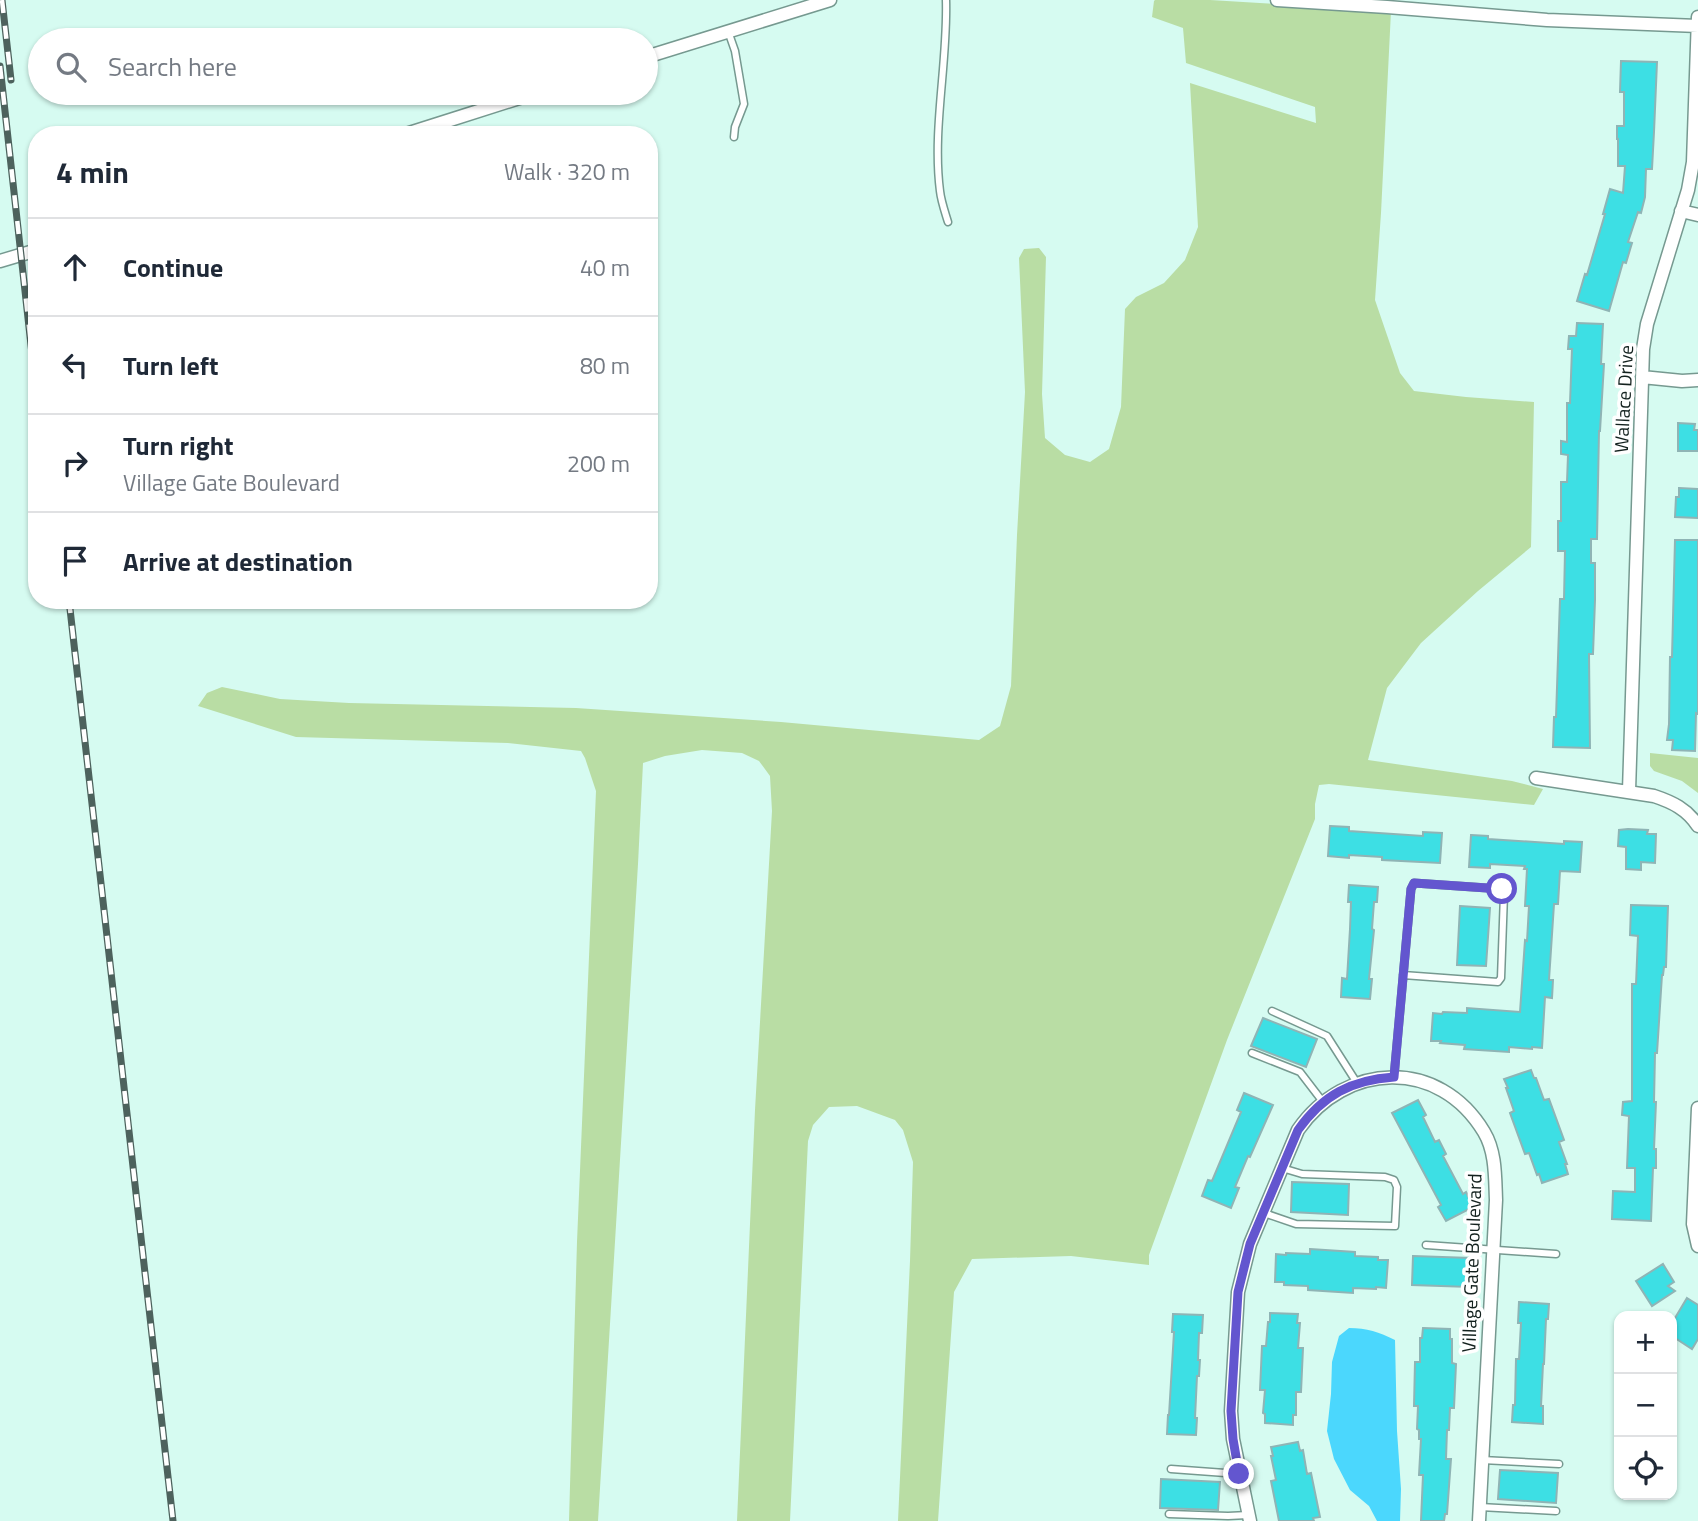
<!DOCTYPE html>
<html lang="en">
<head>
<meta charset="utf-8">
<style>
	:root { --surface:#fff; --page:#f2f2f3; --text:#1f2937; --muted:#747a83; --line:#e0e1e3 }
	body { margin:0; font-family:"Titillium Web",sans-serif; background:var(--page); color:var(--text) }
	.controls { position:absolute; right:21px; bottom:21px; display:grid; overflow:hidden; border-radius:14px; box-shadow:0 2px 5px #0004 }
	.controls button { width:63px; height:63px; display:grid; place-items:center; padding:0; border:0; border-bottom:2px solid var(--line); background:var(--surface); color:var(--text); font:35px sans-serif }
	.stop { position:absolute; width:21px; height:21px; margin:-16px; border:5px solid #6356cf; border-radius:50%; background:#fff }
	.stop.end { background:#6356cf; border-color:#fff; box-shadow:0 2px 7px #0008 }
	.list { margin:0; padding:0; list-style:none }
	h2 { display:flex; justify-content:space-between; align-items:center; height:91px; margin:0; padding:0 28px; font-size:30px }
	h2 small { font-size:23px; font-weight:400; color:var(--muted) }
	.list li { display:grid; grid-template-columns:46px 1fr auto; gap:21px; align-items:center; box-sizing:border-box; height:98px; padding:0 28px; border-top:2px solid var(--line) }
	.list b { display:block; font-size:26px; white-space:nowrap }
	.list p { margin:0; font-size:23px; white-space:nowrap; color:var(--muted) }
	.list em { font-size:23px; font-style:normal; color:var(--muted) }
	.icon { flex:none; width:38px; height:38px; fill:none; stroke:currentColor; stroke-width:2; stroke-linecap:round; stroke-linejoin:round }
	.map { position:relative; flex:none; width:1698px; height:1521px; overflow:hidden }
	.search { position:absolute; background:var(--surface); box-shadow:0 2px 5px #0004; left:28px; top:28px; width:630px; height:77px; display:flex; align-items:center; gap:18px; box-sizing:border-box; padding:0 24px; border-radius:38px; color:var(--muted); font-size:26px }
	.panel { position:absolute; background:var(--surface); box-shadow:0 2px 5px #0004; left:28px; top:126px; width:630px; height:483px; border-radius:28px }
	.map>svg:first-child { display:block }
</style>
</head>
<body>
<div class="map">
<svg width="1698" height="1521" viewBox="0 0 1698 1521">
	<rect width="100%" height="100%" fill="#d6fbf1"/>
	<path fill="#b9dda4" d="M1155,0H1210L1391,11L1381,213L1375,300L1400,373L1414,391L1466,397L1534,402L1531,547L1478,591L1421,643L1387,688L1368,760L1512,781L1543,789L1534,805L1329,784L1319,785L1315,804V819L1227,1040L1149,1255V1265L1071,1256L972,1259L954,1292L938,1521H898L910,1261L913,1162L903,1130L895,1120L857,1106L829,1107L813,1125L808,1141L790,1521H737L755,1110L772,811L770,776L759,761L742,753L702,750L665,756L643,763L638,864L598,1521H569L577,1242L596,791L585,758L581,751L508,743L296,737L198,706L207,693L222,687L280,699L349,703L576,708L781,722L979,740L1000,726L1011,686L1017,535L1025,392L1019,258L1024,249L1039,248L1046,257L1042,394L1045,438L1065,455L1090,462L1109,449L1121,407L1125,309L1136,297L1164,283L1185,260L1198,227L1190,83L1316,123L1315,107L1186,63L1183,28L1152,17L1154,1Z
		M1650,753L1698,758V793L1682,781L1654,771L1650,766Z"/>
	<path fill="#4bd7fd" d="M1349,1328C1367,1328 1379,1332 1395,1340L1397,1431L1401,1489L1400,1521H1377L1369,1506L1350,1490L1334,1459L1327,1431L1331,1394L1332,1362L1339,1336Z"/>
	<path fill="#3ddfe4" stroke="#8fb4b5" stroke-width="2" d="M1621,61L1657,62L1654,132L1652,169H1646L1645,197L1641,213L1638,212L1628,242L1632,243L1626,263L1623,262L1609,311L1577,301L1585,274L1587,275L1605,214H1603L1610,189L1623,193L1625,166H1618V139H1617V126H1624V92H1620Z
		M1577,323L1603,324L1601,364H1604L1600,431H1599L1597,539H1591V563H1595V600L1593,654H1589L1590,748L1553,747L1554,717H1556L1560,599H1564L1565,551H1558V521H1561V482H1567L1568,455L1561,454V441L1567,442V403H1570L1572,349H1568L1569,336H1576Z
		M1678,423L1695,424L1694,430H1698V451H1678Z
		M1679,488L1698,489V518L1675,517L1676,497H1679Z
		M1675,540H1698V714L1696,713L1695,751L1672,750L1673,740H1667L1669,724L1670,657H1672Z
		M1330,826L1349,827V831L1423,836V832L1442,833L1440,863L1382,860V857L1349,855V858L1328,856Z
		M1628,829L1648,830L1647,834H1656L1655,863L1641,862V870L1626,869V847L1618,846L1619,830Z
		M1471,835L1488,836V839L1564,844V841L1582,842L1580,872L1560,871L1558,904H1554L1549,980H1553L1552,998L1545,997L1542,1048L1532,1047V1049L1509,1047V1052L1464,1049L1465,1045L1440,1043L1441,1041H1431L1433,1013L1442,1014L1443,1012L1467,1013V1008L1520,1012L1525,940L1527,941L1529,906H1525L1527,869H1524L1525,866L1490,864V868L1469,867Z
		M1349,885L1378,887L1377,902H1374L1372,929L1374,930L1369,979H1372L1370,999L1341,997L1342,978L1347,979L1350,929L1351,902H1348Z
		M1631,905L1668,906L1666,967H1664L1663,975H1662L1657,1053H1655L1654,1102H1656L1654,1149H1656V1168H1653L1651,1221L1612,1219L1613,1191L1635,1192V1168H1627L1629,1116L1622,1115L1623,1102L1632,1101V984H1636L1638,936L1630,935Z
		M1460,906L1490,908L1486,966L1457,965Z
		M1263,1018L1317,1039L1306,1067L1251,1046Z
		M1531,1070L1534,1078H1536L1544,1100L1549,1099L1564,1140L1559,1142L1567,1164H1565L1568,1174L1542,1183L1539,1174L1537,1175L1529,1153L1525,1154L1510,1113L1514,1111L1506,1088H1508L1504,1079Z
		M1244,1093L1273,1105L1250,1157L1248,1156L1235,1187L1239,1188L1231,1208L1202,1196L1208,1180L1212,1181L1241,1112L1237,1110Z
		M1418,1100L1426,1115L1423,1117L1435,1142L1439,1140L1446,1154L1443,1156L1463,1194L1466,1192L1473,1207L1446,1221L1438,1207L1441,1205L1392,1113Z
		M1292,1182L1349,1184L1348,1215L1291,1212Z
		M1310,1249L1355,1252V1256L1378,1257V1260H1388L1386,1288L1376,1287V1289L1353,1288V1293L1308,1290V1286L1284,1285V1282H1275L1276,1254L1286,1255V1253L1310,1254Z
		M1413,1256L1471,1258L1470,1287L1412,1285Z
		M1663,1264L1674,1282L1668,1286L1675,1291L1652,1306L1636,1281Z
		M1687,1298L1698,1305V1339L1692,1349L1672,1336V1323Z
		M1519,1302L1549,1304L1548,1319H1546L1544,1364H1543L1541,1406H1543V1424L1512,1422L1513,1405H1515L1516,1359H1519L1521,1323H1518Z
		M1270,1313L1298,1314L1297,1323H1300L1298,1348H1303L1301,1392H1296V1415H1293V1425L1265,1423V1414L1263,1413L1265,1390H1260L1262,1346H1266L1268,1322H1270Z
		M1173,1314L1203,1315L1202,1333H1199L1198,1360H1200L1199,1376H1197L1195,1418H1197L1196,1435L1167,1434L1168,1415H1169L1174,1332H1172Z
		M1423,1328L1450,1329V1339H1452V1363L1456,1364L1454,1408H1450L1449,1430H1447L1446,1459H1451L1447,1514H1445L1444,1521H1421L1423,1475H1419L1421,1439H1419V1430L1417,1429L1418,1406H1414L1415,1362H1420V1338H1422Z
		M1298,1442L1300,1451L1303,1450L1307,1474L1311,1473L1320,1517L1313,1518L1314,1521H1279L1271,1481L1276,1480L1271,1456H1273L1271,1447Z
		M1500,1470L1558,1473L1556,1503L1498,1499Z
		M1161,1479L1220,1482L1218,1510L1160,1508Z"/>
	<g fill="none" stroke-linecap="round" stroke-linejoin="round">
		<g stroke="#769990" stroke-width="9">
			<path id="service" d="M946,0C948,62 932,129 940,191C941,201 945,212 948,222
				M728,31L735,51L744,104L735,127L734,137
				M1272,1011L1327,1036L1357,1083
				M1252,1053L1300,1072L1323,1102
				M1394,1077L1411,889L1414,883L1502,889L1504,894L1501,978L1498,982L1403,975
				M1264,1213L1296,1224L1395,1226L1397,1187L1394,1180L1385,1177L1302,1174L1282,1168
				M1426,1245L1556,1254
				M1482,1460L1559,1464
				M1171,1469L1239,1474
				M1480,1507L1556,1511
				M1169,1514L1228,1516L1248,1515"/>
		</g>
		<g stroke="#769990" stroke-width="15">
			<path id="minor" d="M1277,0L1387,7L1547,20L1698,26
				M646,57L830,0
				M403,135L535,93
				M1681,211L1698,215
				M0,261L37,250
				M1642,377L1682,381L1698,380
				M1536,778L1654,796C1672,802 1687,809 1698,826
				M1629,791L1643,349L1647,324L1688,190L1693,162L1698,17
				M1698,1108L1693,1224L1698,1246
				M1250,1521L1233,1439L1231,1411L1238,1292L1250,1244L1298,1130C1345,1062 1439,1057 1484,1132C1496,1152 1495,1177 1496,1200L1479,1521"/>
		</g>
		<use href="#service" stroke="#fff" stroke-width="6"/>
		<use href="#minor" stroke="#fff" stroke-width="12"/>
		<g stroke="#4d625d" stroke-width="7">
			<path id="rail" d="M2,0L11,80
				M0,66L37,399
				M69,600L173,1521"/>
		</g>
		<use href="#rail" stroke="#fff" stroke-width="4.5" stroke-dasharray="13" stroke-linecap="butt"/>
	</g>
	<g fill="none" stroke-linecap="round" stroke-linejoin="round">
		<path stroke="#6356cf" stroke-width="9" d="M1239,1474L1233,1439L1231,1411L1238,1292L1250,1244L1298,1130C1323,1095 1351,1080 1394,1077L1411,889L1414,883L1502,889"/>
	</g>
	<g text-anchor="middle" dominant-baseline="central" stroke-width="7" stroke-linejoin="round" paint-order="stroke">
		<g font-size="19" fill="#13211e" stroke="#fff">
			<text transform="translate(1623 399) rotate(-87)">Wallace Drive</text>
			<text transform="translate(1471 1263) rotate(-88)">Village Gate Boulevard</text>
		</g>
	</g>
</svg>
<div class="controls">
<button>+</button>
<button>−</button>
<button><svg class="icon" aria-label="locate" viewBox="0 0 24 24"><circle cx="12" cy="12" r="6"/><path d="M12 2v4M12 18v4M2 12h4M18 12h4"/></svg></button>
</div>
<div class="stop" style="left:1502px;top:889px"></div>
<div class="stop end" style="left:1239px;top:1474px"></div>
<div class="search"><svg class="icon" aria-label="search" viewBox="0 0 24 24"><circle cx="10" cy="10" r="6"/><path d="M15 15l6 6"/></svg>Search here</div>
<section class="panel">
<h2>4 min<small>Walk · 320 m</small></h2>
<ul class="list">
<li><svg class="icon" aria-label="ahead" viewBox="0 0 24 24"><path d="M12 20V5M6 11l6-6 6 6"/></svg><div><b>Continue</b></div><em>40 m</em></li>
<li><svg class="icon" aria-label="left" viewBox="0 0 24 24"><path d="M17 20v-9H6M10 6l-5 5 5 5"/></svg><div><b>Turn left</b></div><em>80 m</em></li>
<li><svg class="icon" aria-label="right" viewBox="0 0 24 24"><path d="M7 20v-9h11M14 6l5 5-5 5"/></svg><div><b>Turn right</b><p>Village Gate Boulevard</p></div><em>200 m</em></li>
<li><svg class="icon" aria-label="arrive" viewBox="0 0 24 24"><path d="M6 21V4h12l-3 4 3 4H6"/></svg><div><b>Arrive at destination</b></div></li>
</ul>
</section>
</div>
</body>
</html>
